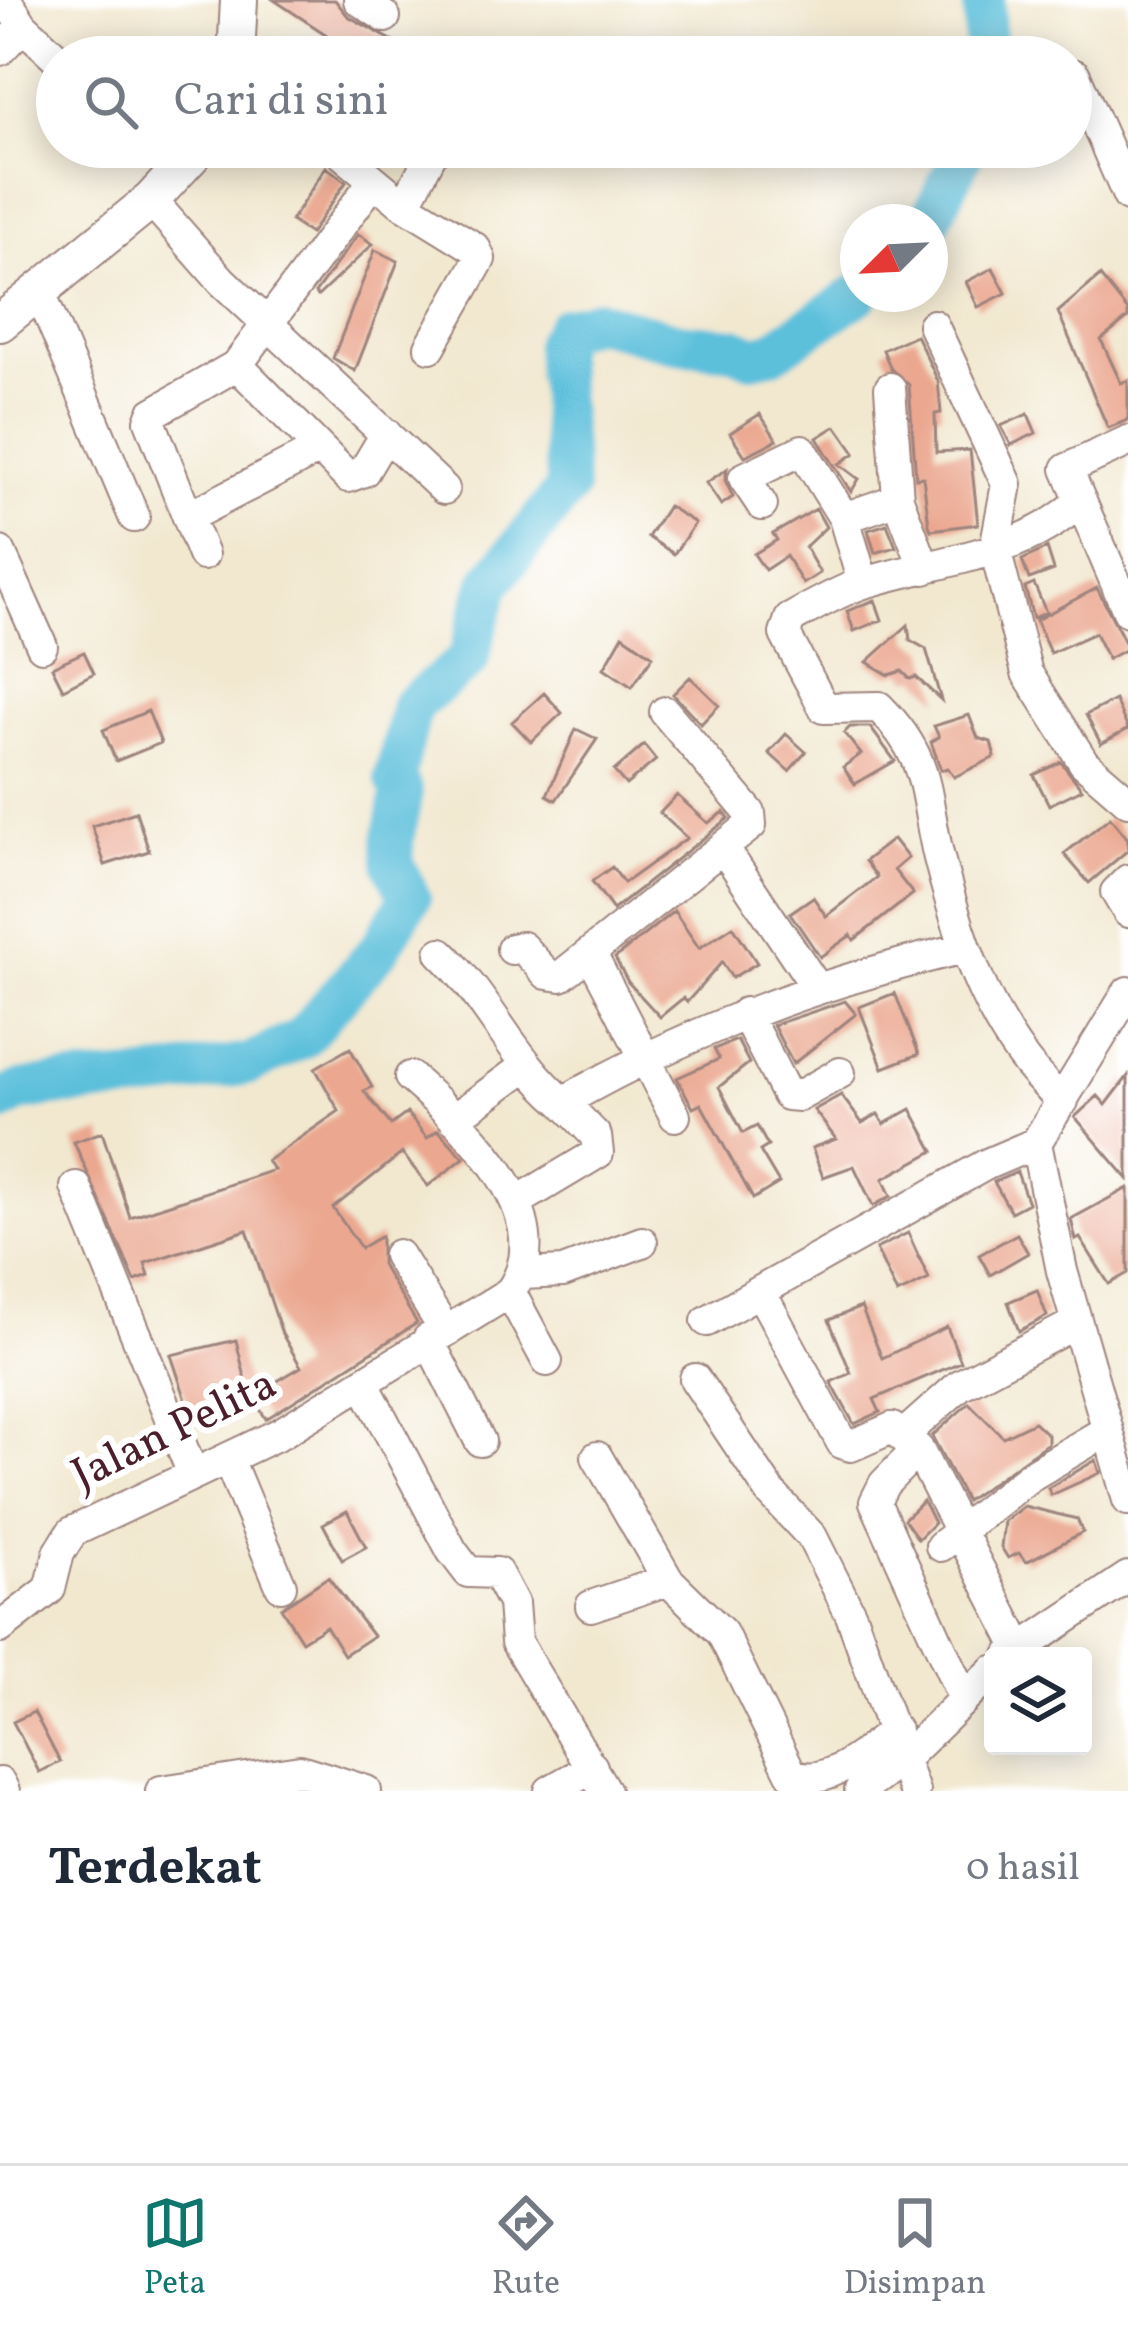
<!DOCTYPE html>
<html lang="id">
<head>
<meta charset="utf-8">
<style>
	:root { --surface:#fff; --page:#f6f6f7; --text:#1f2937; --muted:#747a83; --line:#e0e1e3; --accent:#0f766e }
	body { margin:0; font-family:Vollkorn,serif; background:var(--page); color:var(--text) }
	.controls { position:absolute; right:36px; bottom:36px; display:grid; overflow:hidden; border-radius:12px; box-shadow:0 6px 30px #0003 }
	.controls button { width:108px; height:108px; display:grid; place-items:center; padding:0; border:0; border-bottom:3px solid var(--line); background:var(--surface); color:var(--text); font:60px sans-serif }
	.compass { position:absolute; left:840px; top:204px; width:108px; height:108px; border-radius:50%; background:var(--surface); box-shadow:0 6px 30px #0003; rotate:246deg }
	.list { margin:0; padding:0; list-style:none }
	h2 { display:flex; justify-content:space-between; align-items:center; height:156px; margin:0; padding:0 48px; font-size:51px }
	h2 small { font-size:39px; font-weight:400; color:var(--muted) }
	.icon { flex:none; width:66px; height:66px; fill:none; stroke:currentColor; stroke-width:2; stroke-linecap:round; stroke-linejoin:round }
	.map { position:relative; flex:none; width:1128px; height:1791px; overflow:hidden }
	.search { position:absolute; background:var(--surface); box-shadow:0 6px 30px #0003; left:36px; right:36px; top:36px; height:132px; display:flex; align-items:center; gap:30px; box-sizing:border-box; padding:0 42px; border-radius:66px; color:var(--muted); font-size:45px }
	.sheet { height:372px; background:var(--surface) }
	nav { display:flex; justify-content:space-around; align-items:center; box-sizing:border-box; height:168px; border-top:3px solid var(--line); background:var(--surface); font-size:33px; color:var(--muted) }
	nav a { display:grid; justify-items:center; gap:6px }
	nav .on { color:var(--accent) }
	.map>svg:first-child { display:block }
</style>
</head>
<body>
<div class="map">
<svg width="1128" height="1791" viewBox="0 0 1128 1791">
	<rect width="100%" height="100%" fill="#fff"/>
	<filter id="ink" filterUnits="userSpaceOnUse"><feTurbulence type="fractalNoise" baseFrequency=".00833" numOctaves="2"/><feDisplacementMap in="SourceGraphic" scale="24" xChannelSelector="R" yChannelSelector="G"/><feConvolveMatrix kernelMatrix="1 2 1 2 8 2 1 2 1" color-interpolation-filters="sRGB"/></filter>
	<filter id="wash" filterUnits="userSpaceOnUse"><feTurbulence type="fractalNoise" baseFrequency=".004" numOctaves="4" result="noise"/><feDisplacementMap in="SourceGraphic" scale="48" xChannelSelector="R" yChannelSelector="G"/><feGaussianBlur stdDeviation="2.7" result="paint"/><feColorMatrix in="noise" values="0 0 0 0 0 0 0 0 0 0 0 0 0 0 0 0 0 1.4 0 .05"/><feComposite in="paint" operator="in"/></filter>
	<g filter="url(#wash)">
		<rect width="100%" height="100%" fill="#f2e8d0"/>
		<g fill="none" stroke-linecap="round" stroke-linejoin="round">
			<path stroke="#5dc0db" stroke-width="42" d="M984,0L985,57
				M929,222L966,147
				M0,1102L20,1091L53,1086L137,1081L249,1064L302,1038L380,948L410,898L394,865L393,841L402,792L395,777L412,705L468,660L489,585L567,488L555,345L565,328L596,320L678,343L734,348L752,356L772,352L859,294"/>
		</g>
		<g id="blocks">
			<path fill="#eba790" d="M274,0H335L348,16L402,46L392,57H360Z
				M326,167L346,182L310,234L291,221Z
				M358,234L373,244L318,296L315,293Z
				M375,250L398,261L355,371L333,358Z
				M993,268L1006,293L978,307L966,282Z
				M1100,276L1128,311V318L1101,340L1121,383L1128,380V420L1108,428L1058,312Z
				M916,335L938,381L941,413L935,414L936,452L970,450L978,524L931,530L929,525L923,477L916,478L909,385L891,369L883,350Z
				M760,414L777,440L745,456L730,433Z
				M1028,414L1036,433L1011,445L1001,426Z
				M836,426L855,453L839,464L859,479L851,492L817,438Z
				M727,469L725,480L733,497L721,505L706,483Z
				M668,506L695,523L674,554L648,537Z
				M816,509L826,527L805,547L820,573L803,584L786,556L765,570L754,554L777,540L773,534Z
				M887,524L896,547L875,553L868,530Z
				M1047,548L1054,570L1029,579L1022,560Z
				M1034,584L1046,612L1033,618L1025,588Z
				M1097,588L1128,648L1108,659L1095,633L1050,653L1036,620Z
				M875,600L882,620L854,631L847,611Z
				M908,625L910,640L926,649L941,700L916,677L910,679L902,671L889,675L867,662Z
				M623,635L653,656L632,687L604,668Z
				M84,652L94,673L63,689L52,667Z
				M690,677L719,705L701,724L673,694Z
				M544,693L562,713L531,742L512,722Z
				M1115,700L1128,729L1101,744L1086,715Z
				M148,711L161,743L116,761L103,730Z
				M969,715L978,738L991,742L995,757L954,777L948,768L941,770L931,742L939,737L934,726Z
				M850,727H870L895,761L855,784L843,767L861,754L844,733Z
				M576,729L597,739L556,800L547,795Z
				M786,734L806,752L789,771L769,753Z
				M644,745L656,760L626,785L614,771Z
				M1061,762L1082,789L1049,805L1034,775Z
				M677,795L708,823L724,812L729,818L613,910L592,881L612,867L624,883L687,838L660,813Z
				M136,812L149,851L105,865L92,826Z
				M1110,817L1128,839V850L1089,883L1064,854Z
				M893,839L908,858L894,870L913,894L854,940L851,935L820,957L790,913L813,897L826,916L877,877L865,861Z
				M674,911L699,948L733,926L757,963L732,978L722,962L687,1002L683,998L660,1017L628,982L615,958Z
				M895,993L919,1054L883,1068L859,1007Z
				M845,1001L856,1014L793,1064L773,1025Z
				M737,1040L749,1063L719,1087L743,1133L757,1126L768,1146L760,1151L779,1183L753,1199L701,1104L693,1108L677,1078L719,1059L714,1049Z
				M350,1048L372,1087L364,1091L391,1125L407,1113L427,1138L438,1130L464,1158L428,1186L402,1153L333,1208L361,1248L381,1236V1264L417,1323L266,1419L252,1396L301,1367L282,1334L247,1230L145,1263L149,1276L135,1281L74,1142L102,1132L130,1217L274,1170L267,1161L339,1111L315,1068Z
				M1128,1076V1179L1075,1117L1098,1096L1106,1105Z
				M841,1095L862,1123L878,1114L884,1124L911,1109L934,1151L883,1179L891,1196L873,1206L854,1166L823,1177L812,1148L836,1139L814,1110Z
				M1017,1172L1028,1203L1011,1212L994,1182Z
				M1128,1188V1273L1109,1284L1080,1238L1076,1240L1071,1219Z
				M908,1233L929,1279L897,1294L876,1249Z
				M1017,1234L1028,1253L990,1275L979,1255Z
				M1037,1290L1047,1316L1019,1331L1008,1302Z
				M861,1307L882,1358L947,1327L961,1362L874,1399L880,1412L854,1424L831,1382L851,1373L829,1320Z
				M236,1340L252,1407L193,1421L171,1355Z
				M969,1403L1003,1437L1034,1422L1048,1435V1443L966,1501L932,1436Z
				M1096,1460L1100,1473L1051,1495L1048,1488Z
				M923,1501L934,1523L918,1539L904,1519Z
				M1024,1506L1077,1519L1083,1532L1026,1562L1019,1553L1008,1558L1001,1547L1004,1521Z
				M347,1511L366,1547L342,1560L323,1524Z
				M328,1577L373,1636L344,1655L326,1626L302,1641L281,1608Z
				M34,1712L60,1762L39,1772L13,1722Z"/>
		</g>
	</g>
	<g filter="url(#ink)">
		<use href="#blocks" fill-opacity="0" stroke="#9e847e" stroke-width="3"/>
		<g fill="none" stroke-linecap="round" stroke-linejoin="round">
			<g stroke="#9e847e" stroke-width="34">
				<path id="minor" d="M6,0L23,26L57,58
					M359,0L385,17
					M0,50L23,26
					M1075,75L1128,196
					M159,147L183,167
					M334,147L399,201L475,248L480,259L430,347
					M151,200L222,281L444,489
					M405,205L435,147
					M40,293L134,517
					M933,325L1007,484L995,549L1027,673L1084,763L1128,801
					M237,365L348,477L364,471L386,434
					M1128,441L1067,469L1128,611
					M898,499L925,569
					M762,505L744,478L802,450L844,518L863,583
					M188,517L319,449
					M844,518L898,499L890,388
					M0,552L42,646
					M203,555L150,421L153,413L237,365L373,182
					M724,849L815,985
					M1128,880L1116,892L1128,912
					M512,949L522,947L547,974L561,976L751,825L750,813L665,712
					M441,953C489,999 513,1060 563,1102
					M592,956L675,1116
					M1128,992L1036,1143L1062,1271L1128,1500
					M745,1013L787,1095L799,1096L840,1073
					M1063,1101C993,1041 961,945 939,858C923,793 932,760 879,707L824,708L785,634L790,619C812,607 835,593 858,585C930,561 1019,558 1078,503
					M454,1119L527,1065
					M76,1187L193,1474
					M518,1201L598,1153L596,1136L563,1102C690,1029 822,981 965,948
					M398,1255L444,1329
					M523,1274L563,1272L642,1242
					M510,1292L547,1361
					M761,1293L842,1443L851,1446L892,1428L918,1449L1019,1647
					M707,1321L987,1164L1036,1143
					M428,1339L480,1441
					M695,1379L771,1493L812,1537L851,1615L914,1791
					M365,1386L452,1551L468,1572L497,1573L513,1603L516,1642L605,1791
					M905,1434L960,1385L1076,1323
					M918,1449L884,1484L875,1502L963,1697
					M597,1457L668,1580
					M228,1459L281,1586
					M941,1546L1030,1476L1106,1431
					M591,1606L668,1580L722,1633L791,1773C825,1791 867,1751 895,1730
					M0,1628L50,1589L59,1553L72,1532L281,1433L510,1292C564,1218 464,1124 410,1077
					M1010,1656L1128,1577
					M0,1783L4,1791
					M161,1791L300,1770L366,1791
					M550,1791L592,1767
					M860,1791L906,1756L993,1671"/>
			</g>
			<g stroke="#9e847e" stroke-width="40">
				<path id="tertiary" d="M236,57L239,0
					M0,323L151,200L200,147"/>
			</g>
			<use href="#minor" stroke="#fff" stroke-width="30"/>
			<use href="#tertiary" stroke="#fff" stroke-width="36"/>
		</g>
	</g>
	<g text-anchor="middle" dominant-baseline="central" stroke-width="12" stroke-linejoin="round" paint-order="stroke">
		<g font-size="45" fill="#4a1f2b" stroke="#fff">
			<text transform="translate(175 1431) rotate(-26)">Jalan Pelita</text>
		</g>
	</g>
</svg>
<div class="controls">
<button><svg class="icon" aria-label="layers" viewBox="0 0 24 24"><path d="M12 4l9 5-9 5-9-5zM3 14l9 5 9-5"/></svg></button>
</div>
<svg class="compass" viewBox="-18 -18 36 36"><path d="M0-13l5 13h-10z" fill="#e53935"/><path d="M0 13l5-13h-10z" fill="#747a83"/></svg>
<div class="search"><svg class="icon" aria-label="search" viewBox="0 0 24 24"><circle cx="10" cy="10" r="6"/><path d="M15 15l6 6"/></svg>Cari di sini</div>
</div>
<section class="sheet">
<h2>Terdekat<small>0 hasil</small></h2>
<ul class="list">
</ul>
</section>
<nav>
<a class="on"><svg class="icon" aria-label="map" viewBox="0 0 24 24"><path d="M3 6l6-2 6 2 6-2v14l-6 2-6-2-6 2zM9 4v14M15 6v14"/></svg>Peta</a>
<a><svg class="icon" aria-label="directions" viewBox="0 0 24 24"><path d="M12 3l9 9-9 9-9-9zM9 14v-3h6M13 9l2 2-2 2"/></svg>Rute</a>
<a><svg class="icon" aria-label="saved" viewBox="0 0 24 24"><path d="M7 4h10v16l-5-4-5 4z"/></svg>Disimpan</a>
</nav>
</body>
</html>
